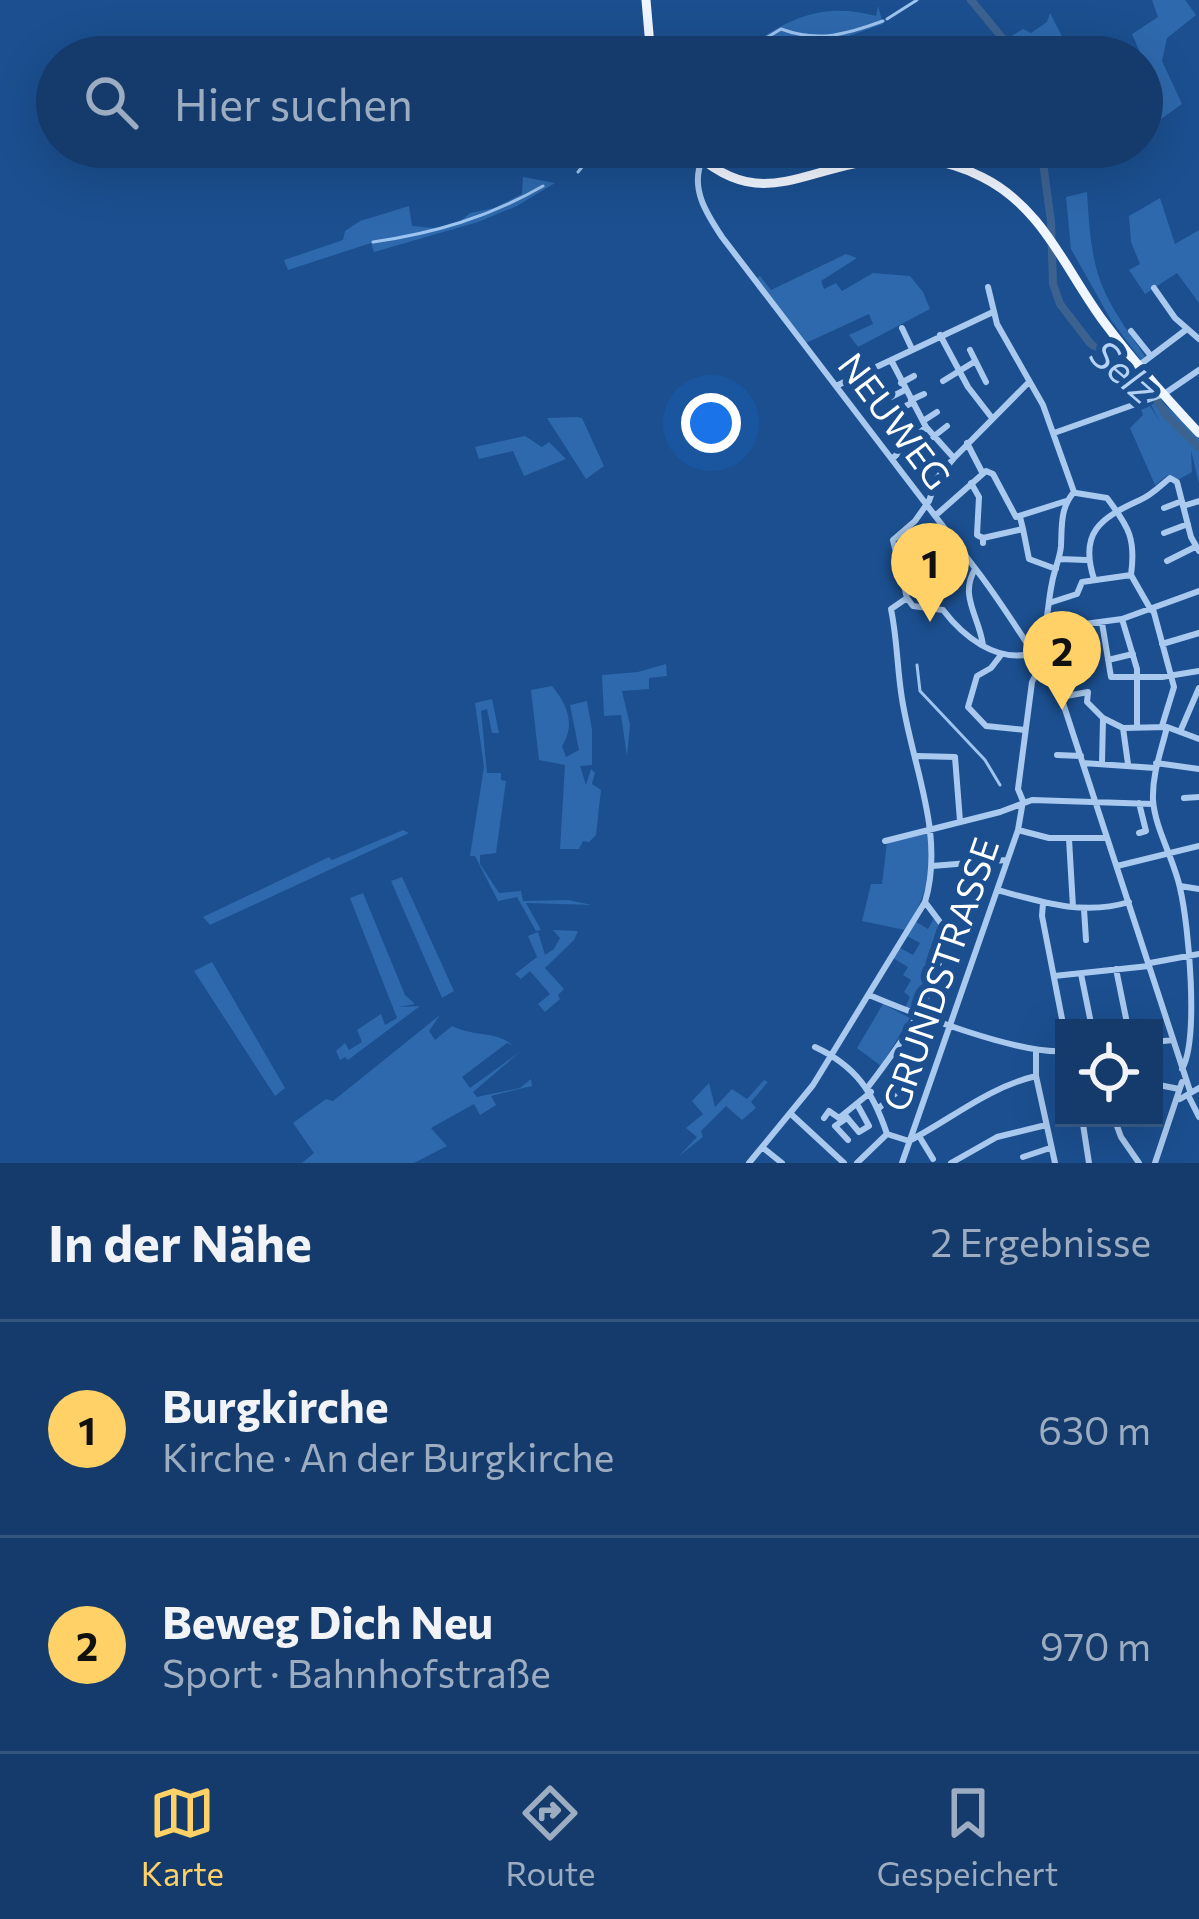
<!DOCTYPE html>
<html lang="de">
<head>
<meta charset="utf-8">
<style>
	:root { --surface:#143b6b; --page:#214673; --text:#f1f3f6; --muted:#9dadc1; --line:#33557e; --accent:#ffd166 }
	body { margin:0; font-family:Commissioner,sans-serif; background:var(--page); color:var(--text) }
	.controls { position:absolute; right:36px; bottom:36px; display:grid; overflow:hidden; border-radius:0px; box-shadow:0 12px 48px #0002 }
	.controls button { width:108px; height:108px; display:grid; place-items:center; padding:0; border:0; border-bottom:3px solid var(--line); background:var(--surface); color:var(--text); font:60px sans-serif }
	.you { position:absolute; left:711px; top:423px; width:42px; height:42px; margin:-30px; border:9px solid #fff; border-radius:50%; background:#1a73e8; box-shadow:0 0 0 18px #1a73e833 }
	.badge { display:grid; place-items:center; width:78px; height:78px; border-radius:50%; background:var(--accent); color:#111; font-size:39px; font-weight:700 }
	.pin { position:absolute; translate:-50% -99px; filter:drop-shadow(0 3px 6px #0008) }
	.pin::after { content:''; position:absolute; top:63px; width:42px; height:36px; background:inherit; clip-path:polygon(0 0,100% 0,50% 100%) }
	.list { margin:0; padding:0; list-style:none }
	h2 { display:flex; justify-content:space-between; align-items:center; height:156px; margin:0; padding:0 48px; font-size:51px }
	h2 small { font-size:39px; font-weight:400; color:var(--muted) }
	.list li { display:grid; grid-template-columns:78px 1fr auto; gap:36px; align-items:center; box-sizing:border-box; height:216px; padding:0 48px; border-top:3px solid var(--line) }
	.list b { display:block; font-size:45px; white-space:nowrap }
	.list p { margin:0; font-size:39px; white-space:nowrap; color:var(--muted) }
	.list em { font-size:39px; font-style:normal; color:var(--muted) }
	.icon { flex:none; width:66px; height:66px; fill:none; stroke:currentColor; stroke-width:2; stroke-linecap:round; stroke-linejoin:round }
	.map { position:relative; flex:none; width:1199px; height:1163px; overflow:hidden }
	.search { position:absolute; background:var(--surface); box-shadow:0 12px 48px #0002; left:36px; right:36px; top:36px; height:132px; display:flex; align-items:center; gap:30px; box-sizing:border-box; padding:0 42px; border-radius:66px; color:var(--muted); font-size:45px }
	.sheet { height:588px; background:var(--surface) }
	nav { display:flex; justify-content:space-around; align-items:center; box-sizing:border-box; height:168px; border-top:3px solid var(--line); background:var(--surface); font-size:33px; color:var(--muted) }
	nav a { display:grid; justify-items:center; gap:6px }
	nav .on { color:var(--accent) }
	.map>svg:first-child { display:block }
</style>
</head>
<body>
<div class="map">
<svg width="1199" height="1163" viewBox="0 0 1199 1163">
	<rect width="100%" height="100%" fill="#1b4f8f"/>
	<path fill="#2e69ad" d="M1152,0H1185L1196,15L1167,38L1162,61L1182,104L1161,119L1150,85L1142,88V57L1132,34L1158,17Z
		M878,6L883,24L818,47L814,42L787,50L778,40C760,38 751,57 733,57C782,23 816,0 876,16Z
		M1050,13L1069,50L1056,57H1021L1010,37L1023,29L1031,33L1047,22Z
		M523,177L555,183L517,206L478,222L374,252L371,243L288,270L284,260L343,240L345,231L360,221L409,206L412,226L434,228L457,224L470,213L494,208L522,194Z
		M1087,192C1092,275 1097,288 1145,356L1141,360L1111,320L1071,249L1066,197Z
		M1160,198L1175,244L1199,230V303L1177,273L1145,294L1129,270L1140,264L1131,242L1129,216Z
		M846,254L857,258L821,281L824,289L836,283L842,291L873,273L910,276L923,292L930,309L858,347L849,335L873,324L869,314L806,343L757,278L760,276L771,290Z
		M1160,400L1199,436V484L1191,450L1192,472L1178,480L1168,475L1155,485L1130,428L1143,415L1141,410L1150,406L1160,422L1151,405Z
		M576,417L582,418L604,466L586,479L547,418Z
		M525,436L542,447L549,442L566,459L524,476L513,451L479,459L475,447Z
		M666,664L667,676L649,678V689L622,691L630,725L627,756L621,715L604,716L602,675L638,672Z
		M552,686C567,704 576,724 562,746L566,757L579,750L570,705L587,701L592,730V765L580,766L586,785L591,769L595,773L592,784L601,790L596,835L589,842L583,841L579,849H560L565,765L539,760L531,690Z
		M492,699L499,733H492L487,709L481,711L487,773H501V780L506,781L496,853L480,855V864L499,893L521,891L523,901L568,900L592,905L526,903L541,930L536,931L517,897L498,901L475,856H470L484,767L475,703Z
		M403,830L409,833L210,925L203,917L329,857L332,860Z
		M928,833C930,877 928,894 905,930L862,921L871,884H882L887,842Z
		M402,877L454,991L442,998L391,881Z
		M363,893L405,995L415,1004L399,1007L420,1006L348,1060L345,1057L340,1060L336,1051L345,1043L349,1050L362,1042L357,1030L381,1014L385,1025L397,1018L350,898Z
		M936,915C947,947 931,979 918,1008H905L910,997L904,992L911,980L903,975L908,967L893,958L900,948L913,955L920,943L907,936L916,922L928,929Z
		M553,930L578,931L574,940L545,968L564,989L558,995L560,999L545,1012L538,1004L550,994L530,971L521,979L515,974L537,957L528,936L538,932L545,955L554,949L560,938Z
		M212,962L285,1088L275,1096L194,971Z
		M883,1004L910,1018L881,1066L857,1048Z
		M440,1015L429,1031L435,1040L452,1026C478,1038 493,1030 513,1045L507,1043L462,1077L470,1088L521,1051L473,1092L477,1097L520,1088L531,1079L532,1086L491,1096L496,1105L480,1115L474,1104L431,1128L447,1146L414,1163H302L314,1153L293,1123L326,1099L333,1101Z
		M764,1080L768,1082L751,1102L756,1108L742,1120L726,1106L701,1131L703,1137L679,1156L697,1137L686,1128L703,1114L692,1101L709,1083L715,1107L732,1089L747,1099Z"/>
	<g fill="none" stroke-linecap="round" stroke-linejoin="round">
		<path stroke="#9cc4f0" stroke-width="3" d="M887,19L917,0
			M735,57L781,29C819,43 847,34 883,21
			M578,172L598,147
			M373,242C435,233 489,217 543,186
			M917,665L920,691L985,760L1000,785"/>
		<path stroke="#3c6290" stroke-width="8" d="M971,0L1004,40L1012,57
			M1041,147L1051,222L1053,284L1060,304L1090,343L1115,365L1128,368L1144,378L1166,415L1199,447"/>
		<path stroke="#a9c9ee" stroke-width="6" d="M702,160C690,188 706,213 722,237L981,576C1010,615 1035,656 1061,697L1190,1091
			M988,287L997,324L1043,405L1074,492
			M1154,288L1175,318L1199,339
			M902,328L912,349
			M1131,331L1151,356
			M940,335L968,387L992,418
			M970,350L986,382
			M891,360L926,427L953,457
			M1142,363L1187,329
			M943,381L974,362
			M901,383L914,376
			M1028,383L954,458L937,478L929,501L915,521L893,540L907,598L913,606L943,610C963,636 995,662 1030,654
			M836,386L993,312
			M891,397L905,390
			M911,400L924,394
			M897,410L912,403
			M923,421L937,412
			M1054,433L1164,394L1199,370
			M933,437L947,426
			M967,443L982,472
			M892,459L926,427
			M971,483L979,497L977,535L983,538V543
			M1076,493L1107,498C1129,527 1136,539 1131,575
			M1183,506L1199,501
			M1164,508L1182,501
			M935,516L986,471L993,474L1016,517L1066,501
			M1023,529L1029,559L1056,569
			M1164,533L1188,524
			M983,538L1023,529L1020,517
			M1060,559L1086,560
			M1167,561L1195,547
			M975,569C959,596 979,616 983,645
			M1131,575L1151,610
			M1094,579C1079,533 1100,518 1140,500C1152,495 1160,486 1170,478L1177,482L1191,537L1199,551
			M1049,603L1077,594L1082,582L1131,575
			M1153,609L1174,687L1162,726
			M1122,619L1137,669V727
			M1102,623L1111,677H1162L1199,671
			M1047,629L1122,619L1199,591
			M1162,644L1199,633
			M1030,654C1050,633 1046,610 1052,583C1054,570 1060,559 1061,546C1062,526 1060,508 1074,492
			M1001,655L991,668L977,676L968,707L986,726L1025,730
			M1108,660L1133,654
			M1061,697L1088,692L1087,702L1103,718L1123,728L1167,727L1199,739
			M1167,727C1161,752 1152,774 1153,800C1155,829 1174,859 1180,888C1189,926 1199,1040 1182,1069
			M1123,728L1128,764
			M1180,732L1199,688
			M1057,755L1081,756
			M917,756L955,757L960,821
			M1083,763L1155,768
			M1102,763L1103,719
			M1156,763L1199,769
			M1184,798L1199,797
			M1023,801L1018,789L1032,682L1040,666
			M1139,803L1146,831L1139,833
			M1018,830L1049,838H1107
			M1069,839L1073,907
			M885,841L1000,812L1032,800L1153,804
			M932,866L1006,860
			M1117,866L1199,846
			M1180,886L1199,889
			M997,890C1041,902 1084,916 1129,902
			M1043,903L1042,916L1064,1029
			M1084,909L1086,940
			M1150,963L1199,954
			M1116,969L1128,1028
			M1081,974L1092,1028
			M1054,976L1149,966
			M869,995C912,1013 1020,1055 1064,1051
			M1154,1042L1173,1040
			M815,1047C856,1066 873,1092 887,1134
			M1036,1050V1076L1055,1163
			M1154,1084L1179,1089
			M868,1087C901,1044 946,984 943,926L925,902
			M1188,1095L1199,1117
			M1180,1099L1199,1088
			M879,1108L906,1084L900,1075
			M791,1114L844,1163
			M844,1114L859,1132L869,1126L857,1104
			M824,1118L829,1111L839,1118L871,1092
			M847,1118L835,1126L848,1140
			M1082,1118L1089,1163
			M1114,1118L1121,1137L1139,1163
			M919,1136L933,1159
			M762,1147L782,1163
			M1023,1157L1050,1148
			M749,1163L813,1085L925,902C946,832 910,761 901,692C897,664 897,638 891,609L907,598
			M857,1163L887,1134L909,1141C953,1118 987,1088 1036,1076
			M902,1163L1018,830L1023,801
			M951,1163L997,1137L1046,1125
			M1155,1163L1182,1082"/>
		<path stroke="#f0f6ff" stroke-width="9" d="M646,0L651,57
			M688,147C755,211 793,174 867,161C906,154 947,159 982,177C1043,207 1066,271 1104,322C1133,361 1166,398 1199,433"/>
	</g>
	<g text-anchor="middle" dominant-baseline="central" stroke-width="12" stroke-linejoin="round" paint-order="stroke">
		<g font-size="36" fill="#fff" stroke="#1b4f8f">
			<text transform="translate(896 420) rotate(53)">NEUWEG</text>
			<text transform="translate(939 974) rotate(-71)">GRUNDSTRASSE</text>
		</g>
		<g font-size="39" font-style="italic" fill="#b5d3f5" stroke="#1b4f8f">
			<text transform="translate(1125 370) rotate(41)">Selz</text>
		</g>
	</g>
</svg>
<div class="controls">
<button><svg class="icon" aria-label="locate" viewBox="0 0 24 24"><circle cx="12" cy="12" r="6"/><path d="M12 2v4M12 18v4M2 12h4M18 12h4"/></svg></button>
</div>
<div class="you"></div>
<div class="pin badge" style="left:930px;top:622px">1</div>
<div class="pin badge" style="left:1062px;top:710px">2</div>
<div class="search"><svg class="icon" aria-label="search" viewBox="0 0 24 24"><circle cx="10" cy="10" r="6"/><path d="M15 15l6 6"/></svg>Hier suchen</div>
</div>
<section class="sheet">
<h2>In der Nähe<small>2 Ergebnisse</small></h2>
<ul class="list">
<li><span class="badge">1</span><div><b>Burgkirche</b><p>Kirche · An der Burgkirche</p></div><em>630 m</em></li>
<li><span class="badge">2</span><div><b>Beweg Dich Neu</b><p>Sport · Bahnhofstraße</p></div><em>970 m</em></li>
</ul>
</section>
<nav>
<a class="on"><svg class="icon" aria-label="map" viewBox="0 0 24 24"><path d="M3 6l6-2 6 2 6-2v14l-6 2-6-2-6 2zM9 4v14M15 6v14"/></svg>Karte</a>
<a><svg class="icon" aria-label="directions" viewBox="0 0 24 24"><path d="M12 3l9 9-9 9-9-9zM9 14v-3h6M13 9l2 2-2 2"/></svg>Route</a>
<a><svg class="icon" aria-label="saved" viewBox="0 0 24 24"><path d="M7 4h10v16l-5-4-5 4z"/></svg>Gespeichert</a>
</nav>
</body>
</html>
